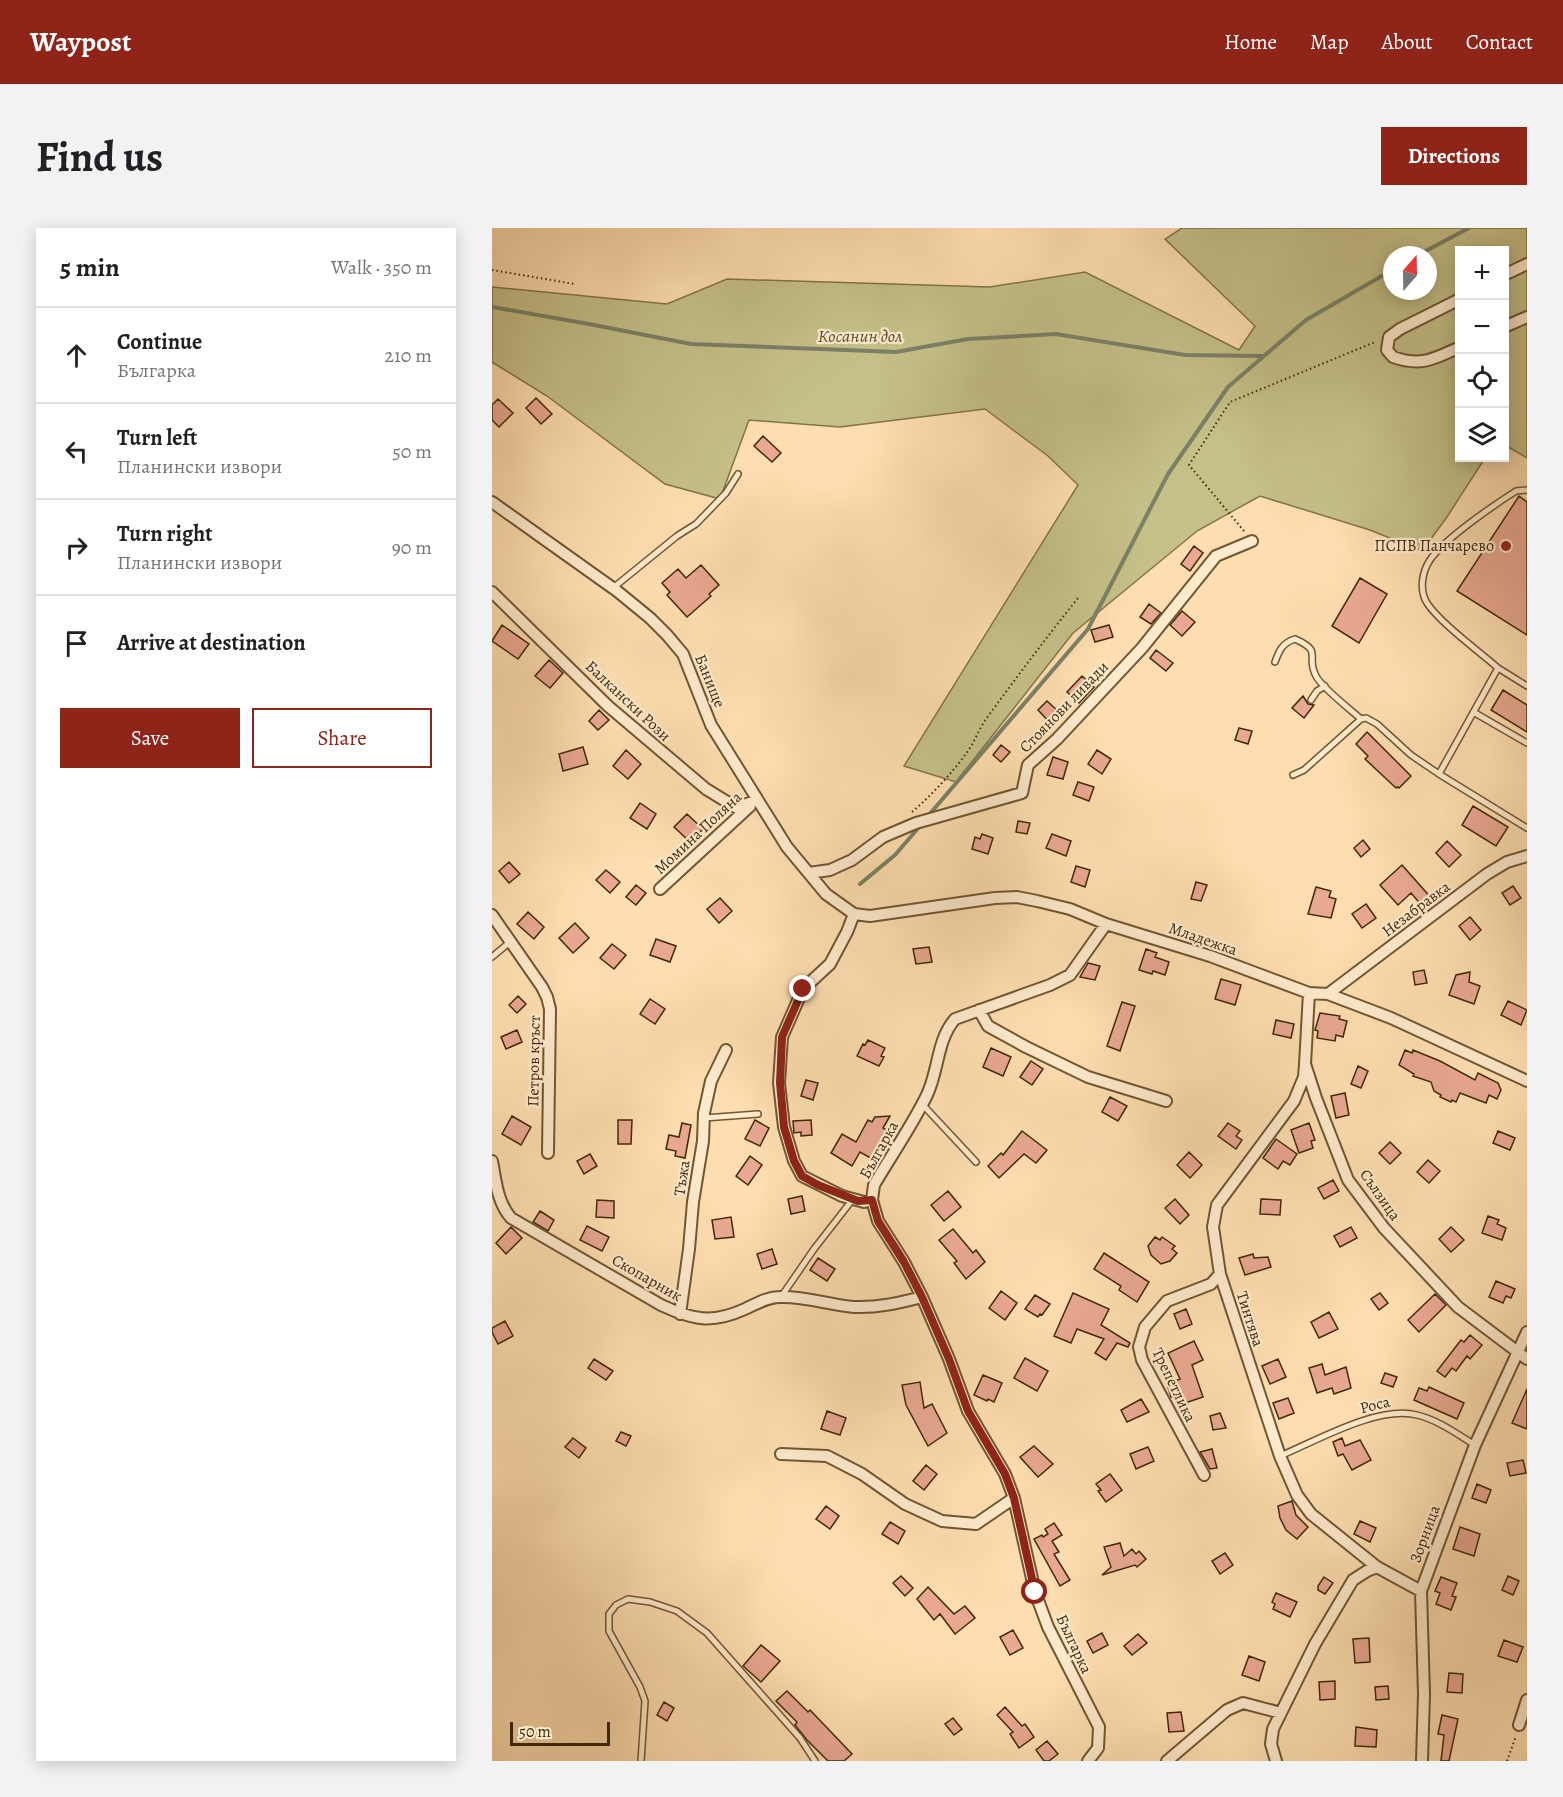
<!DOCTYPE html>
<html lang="en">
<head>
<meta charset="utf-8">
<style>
	:root { --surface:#fff; --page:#f2f2f2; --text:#202124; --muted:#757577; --line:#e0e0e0; --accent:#8f2418 }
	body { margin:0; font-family:Alegreya,serif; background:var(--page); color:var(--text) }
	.controls { position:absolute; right:18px; top:18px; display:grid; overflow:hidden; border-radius:0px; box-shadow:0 3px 15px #0003 }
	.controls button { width:54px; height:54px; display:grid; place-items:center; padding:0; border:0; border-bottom:2px solid var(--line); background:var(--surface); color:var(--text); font:30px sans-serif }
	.compass { position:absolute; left:891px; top:18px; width:54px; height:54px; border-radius:50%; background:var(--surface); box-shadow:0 3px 15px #0003; rotate:20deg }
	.scale { position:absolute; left:18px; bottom:15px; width:100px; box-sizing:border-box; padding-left:6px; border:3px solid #402809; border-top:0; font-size:16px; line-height:21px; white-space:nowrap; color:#402809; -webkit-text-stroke:4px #feeacc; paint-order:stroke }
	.stop { position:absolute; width:18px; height:18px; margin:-14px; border:4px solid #8f2418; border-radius:50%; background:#fff }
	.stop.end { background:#8f2418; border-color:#fff; box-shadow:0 2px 6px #0008 }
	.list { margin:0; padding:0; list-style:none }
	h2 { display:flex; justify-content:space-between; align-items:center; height:78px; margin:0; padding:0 24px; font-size:26px }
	h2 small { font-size:20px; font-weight:400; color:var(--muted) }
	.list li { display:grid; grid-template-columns:39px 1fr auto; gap:18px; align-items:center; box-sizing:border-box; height:96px; padding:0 24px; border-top:2px solid var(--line) }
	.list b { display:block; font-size:22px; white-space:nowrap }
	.list p { margin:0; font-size:20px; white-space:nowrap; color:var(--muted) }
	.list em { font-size:20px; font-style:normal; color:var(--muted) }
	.actions { display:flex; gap:12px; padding:18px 24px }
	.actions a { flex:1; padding:14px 0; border:2px solid var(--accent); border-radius:0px; text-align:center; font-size:21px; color:var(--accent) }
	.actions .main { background:var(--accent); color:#fff }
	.icon { flex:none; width:33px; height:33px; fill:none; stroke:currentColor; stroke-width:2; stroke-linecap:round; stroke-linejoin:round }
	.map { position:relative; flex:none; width:1035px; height:1533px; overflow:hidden; border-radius:0px }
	header { display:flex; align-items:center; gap:36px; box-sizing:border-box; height:84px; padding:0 30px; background:var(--accent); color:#fff }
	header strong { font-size:28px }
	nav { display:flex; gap:33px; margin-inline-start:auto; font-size:21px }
	.intro { display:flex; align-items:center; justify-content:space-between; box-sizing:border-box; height:144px; padding:0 36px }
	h1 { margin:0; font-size:42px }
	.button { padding:15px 27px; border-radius:0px; background:var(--accent); color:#fff; font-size:21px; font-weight:700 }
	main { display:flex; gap:36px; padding:0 36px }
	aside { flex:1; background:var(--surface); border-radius:0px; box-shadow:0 3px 15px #0003 }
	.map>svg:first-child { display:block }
</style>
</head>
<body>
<header>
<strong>Waypost</strong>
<nav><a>Home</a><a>Map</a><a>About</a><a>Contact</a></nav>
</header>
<div class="intro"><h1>Find us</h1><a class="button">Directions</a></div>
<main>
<aside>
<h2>5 min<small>Walk · 350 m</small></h2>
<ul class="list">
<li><svg class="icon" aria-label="ahead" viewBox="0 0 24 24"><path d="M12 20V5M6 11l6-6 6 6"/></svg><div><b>Continue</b><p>Българка</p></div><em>210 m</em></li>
<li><svg class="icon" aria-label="left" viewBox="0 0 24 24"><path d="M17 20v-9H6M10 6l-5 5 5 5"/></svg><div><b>Turn left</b><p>Планински извори</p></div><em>50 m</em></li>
<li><svg class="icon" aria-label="right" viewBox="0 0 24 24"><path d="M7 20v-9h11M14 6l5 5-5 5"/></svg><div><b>Turn right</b><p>Планински извори</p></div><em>90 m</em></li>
<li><svg class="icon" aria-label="arrive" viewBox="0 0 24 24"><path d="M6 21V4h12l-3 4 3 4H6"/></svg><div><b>Arrive at destination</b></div></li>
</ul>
<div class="actions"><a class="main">Save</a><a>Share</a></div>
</aside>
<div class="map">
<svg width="1035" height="1533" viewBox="0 0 1035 1533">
	<rect width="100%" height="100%" fill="#fedeb0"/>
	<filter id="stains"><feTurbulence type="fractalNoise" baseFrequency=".00333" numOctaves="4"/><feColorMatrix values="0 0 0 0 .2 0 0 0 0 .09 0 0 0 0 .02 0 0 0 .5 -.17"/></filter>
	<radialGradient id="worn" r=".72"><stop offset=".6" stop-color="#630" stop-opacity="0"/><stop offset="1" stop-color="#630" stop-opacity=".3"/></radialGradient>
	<path fill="#c5c088" stroke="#827448" stroke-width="1.5" fill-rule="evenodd" d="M690,0H1035V230L1013,217L1012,22H968V230H993L955,289L930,323L878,302L768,268L705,303L581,405L464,554L412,538L586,257L556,228L493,181L348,199L257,192L228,271L173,256L55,168L0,134V59L175,76L235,51L498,59L593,44L747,122L763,98L673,11ZM900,27H936V63H900Z"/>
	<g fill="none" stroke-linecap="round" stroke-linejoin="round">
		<path stroke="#7a8167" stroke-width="4" d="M926,27L977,0
			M0,79L97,96L199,116L404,124L476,111L564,106L693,127L772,128
			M436,588L596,401L676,246L736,159L814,92L900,42
			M368,656L403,627L428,598"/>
	</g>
	<path fill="#e9a892" stroke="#402809" stroke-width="1.5" d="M44,170L60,186L49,196L34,180Z
		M6,171L21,185L7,199L0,192V177Z
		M271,208L289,225L280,234L262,218Z
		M1027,268L1035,274V407L965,363Z
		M702,318L711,325L698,343L689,336Z
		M209,337L227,357L217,366L219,368L195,389L175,367L178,364L170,355L186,341L194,350Z
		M868,350L895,366L867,415L840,398Z
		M657,376L669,385L659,396L648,389Z
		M690,383L703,394L690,408L678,397Z
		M10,397L37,416L26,431L0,413Z
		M617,397L621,409L603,414L599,402Z
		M664,422L681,435L674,443L658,430Z
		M57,432L71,445L58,460L43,448Z
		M590,448L602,459L587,475L575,464Z
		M1011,462L1035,477V504L999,482Z
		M811,468L816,476L822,477L812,490L800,480Z
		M555,473L567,484V488L559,496L546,482Z
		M107,482L117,492L106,502L97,493Z
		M747,500L760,503L756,516L743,512Z
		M875,504L919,548L907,560L905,559L904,560L873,531L876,528L864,516Z
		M509,517L518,524L509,534L501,527Z
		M91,519L96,536L71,543L67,526Z
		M134,522L149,536L136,551L121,538Z
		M605,522L619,531L610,546L596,536Z
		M561,529L576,534L571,551L555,547Z
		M586,554L602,559L597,573L581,567Z
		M148,575L164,586L155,601L138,590Z
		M981,578L1016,599L1004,618L970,597Z
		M195,586L211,601L198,614L182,599Z
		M526,593L538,595L535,606L524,604Z
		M490,606L501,610L496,626L480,621L483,609L488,611Z
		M560,606L579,613L574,628L554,620Z
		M871,612L878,621L869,629L862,620Z
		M955,613L969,627L957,639L944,625Z
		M17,634L28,646L17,655L7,643Z
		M910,637L941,672L932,680L919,665L906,677L888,657Z
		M584,638L598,642L593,659L579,654Z
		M114,642L128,654L118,665L104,652Z
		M704,654L715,657L709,673L699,671Z
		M144,657L154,665L144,677L134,669Z
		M1021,658L1029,670L1018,677L1010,665Z
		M824,659L839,663L837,669L844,671L839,690L816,686Z
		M228,670L240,683L227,695L215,681Z
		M874,676L884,690L870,700L860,686Z
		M36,684L52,699L42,711L25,696Z
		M978,689L989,702L978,712L967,698Z
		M83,695L97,710L81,725L67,710Z
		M164,711L184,718L178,734L158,727Z
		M120,716L134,727L122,741L108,730Z
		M437,719L440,734L424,736L421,721Z
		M654,721L665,725L663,729L677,734L673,747L661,743L660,746L647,742Z
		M596,735L608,738L603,752L588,749Z
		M932,742L935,755L923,757L921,744Z
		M978,744L977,754L988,758L982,776L957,767L964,747Z
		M729,751L749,757L743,777L723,771Z
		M26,768L34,776L25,785L17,777Z
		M158,771L173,781L163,796L148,786Z
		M1016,773L1035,782L1029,797L1009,787Z
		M630,774L643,778L628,823L615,818Z
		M828,785L848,788L847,791L855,793L851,809L844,807L843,813L825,810L826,803L823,802Z
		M784,792L802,796L799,810L781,806Z
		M25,802L30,814L14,821L9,809Z
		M376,812L393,820L389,828L392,829L387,838L365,828L371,816L373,817Z
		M499,820L519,829L511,848L491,839Z
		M913,822L920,825L921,822L948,833L983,852L986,845L1006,855L1009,862L1005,871L997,867L994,875L968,865L964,874L960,872L959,874L948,869L949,867L942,863L939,854L921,848L922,846L907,837Z
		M539,833L551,841L540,857L528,849Z
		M866,838L876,843L869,860L859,856Z
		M314,852L326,855L321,872L309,868Z
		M853,865L857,887L844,890L839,868Z
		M618,869L635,878L626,893L610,884Z
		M20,888L39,899L29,917L10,906Z
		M398,888L391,900L399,905L382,932L368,924L360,938L339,925L350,906L364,914L376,892L380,894L383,889Z
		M126,892H140L139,916H126Z
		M263,892L277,900L268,918L253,911Z
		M319,892L320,907L309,908V904L302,905L301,893Z
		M190,895L199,897L193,930L183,928L184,923L174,921L177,907L187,909Z
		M736,895L748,903L744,908L750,912L744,921L726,908Z
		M817,895L823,912L819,913L821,920L807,925L799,902Z
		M530,903L555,922L544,935L532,926L507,950L496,938L509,925L511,927Z
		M1006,903L1023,910L1018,922L1001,915Z
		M784,911L805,926L798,937L791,933L786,941L771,930Z
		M898,914L909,925L898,936L887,925Z
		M697,924L710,937L698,950L685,937Z
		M98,926L105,938L92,946L85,933Z
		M258,928L270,937L256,957L244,948Z
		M936,932L948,943L937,955L925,944Z
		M841,952L847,963L832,971L826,960Z
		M456,963L469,979L452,993L439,977Z
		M310,968L313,983L299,986L296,971Z
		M683,971L697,987L688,996L673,980Z
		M769,971L789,972L788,987L768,986Z
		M105,972L122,973V990L104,989Z
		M48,983L62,992L56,1003L41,994Z
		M996,988L1007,992L1005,996L1014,1000L1010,1012L990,1005Z
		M239,989L242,1009L223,1011L220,992Z
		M95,998L117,1009L110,1023L88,1012Z
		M19,999L30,1010L14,1026L4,1015Z
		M859,999L865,1010L848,1019L842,1008Z
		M959,999L972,1012L959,1024L947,1011Z
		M461,1001L481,1025L484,1022L493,1034L474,1051L462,1035L465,1033L447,1012Z
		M663,1009L668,1012L670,1009L683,1018L680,1021L685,1025L678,1033L669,1036L659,1027L656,1018Z
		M280,1021L285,1036L270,1041L265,1026Z
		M612,1025L657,1054L645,1074L627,1062L629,1058L602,1041Z
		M761,1026L762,1030L776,1029L779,1039L753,1047L747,1030Z
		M326,1030L343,1041L335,1053L318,1042Z
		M1004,1053L1023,1061L1019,1070L1014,1068L1011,1075L997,1069Z
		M509,1063L525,1075L513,1092L497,1080Z
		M581,1065L617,1081L609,1097L638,1115L636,1119L625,1115L614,1132L603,1125L612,1111L585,1101L579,1115L562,1108Z
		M888,1065L896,1075L887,1082L879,1071Z
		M943,1066L954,1077L927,1104L916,1092Z
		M543,1067L558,1076L550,1087L548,1086L546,1089L533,1081Z
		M694,1081L700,1096L688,1101L682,1086Z
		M837,1084L846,1101L827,1110L819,1094Z
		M13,1093L21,1108L6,1116L0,1104V1100Z
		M978,1107L990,1117L978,1131L975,1128L964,1143L960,1140L953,1149L945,1143L969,1112L972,1114Z
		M702,1113L711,1132L700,1137L711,1169L693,1175L690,1165L679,1169L675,1156L688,1151L676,1125Z
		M533,1130L556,1143L545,1163L522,1150Z
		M102,1131L121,1143L114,1152L96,1140Z
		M786,1131L794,1149L778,1156L770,1138Z
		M830,1136L833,1147L854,1139L859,1160L842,1166L840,1160L825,1165L817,1140Z
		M893,1145L905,1149L901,1159L889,1155Z
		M491,1147L510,1155L502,1174L496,1171L495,1173L482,1167Z
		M428,1154L432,1180L440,1176L455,1205L436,1218L414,1177L410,1157Z
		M937,1159L972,1175L965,1191L922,1172L927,1160L935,1163Z
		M1035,1161V1201L1020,1195Z
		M796,1170L802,1185L787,1191L781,1175Z
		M649,1171L657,1184L635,1194L629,1182Z
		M335,1183L354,1190L348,1207L329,1201Z
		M728,1185L734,1200L721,1202L718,1188Z
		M129,1204L139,1208L134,1218L124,1213Z
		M81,1210L94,1220L87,1230L73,1219Z
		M850,1210L853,1218L868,1212L879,1232L860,1242L851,1226L846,1228L841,1214Z
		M542,1218L561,1236L546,1249L528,1229Z
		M656,1219L662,1233L644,1241L638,1226Z
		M720,1221L725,1240L718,1241L708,1224Z
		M1031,1232L1034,1245L1018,1248L1015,1235Z
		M434,1237L445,1246L432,1262L421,1253Z
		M618,1246L630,1262L614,1274L606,1263L609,1262L604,1256Z
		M985,1256L999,1262L994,1275L980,1270Z
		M800,1273L804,1287L816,1299L805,1311L794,1302L788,1290L786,1278Z
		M334,1278L347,1288L338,1301L324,1291Z
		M868,1293L884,1300L878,1314L862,1306Z
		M398,1294L413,1303L406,1316L390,1306Z
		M562,1295L570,1307L560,1313L567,1324L562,1326L578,1352L568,1358L542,1311L550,1307L551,1309L556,1306L553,1301Z
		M968,1299L988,1306L982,1328L961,1321Z
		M628,1315L632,1328L640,1321L644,1326L647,1323L654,1331L645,1339L643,1337L610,1347L619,1339L612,1319Z
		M733,1325L741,1337L728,1346L720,1333Z
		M409,1348L421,1360L413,1368L401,1355Z
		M1016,1348L1027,1353L1021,1367L1010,1362Z
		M832,1349L841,1355L833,1366L826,1362V1358Z
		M949,1349L965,1355L960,1368L964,1369L959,1382L944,1376L948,1365L943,1363Z
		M436,1359L462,1386L473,1378L483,1390L463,1406L448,1386L442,1392L425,1371Z
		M784,1365L805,1374L798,1389L781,1381L783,1376L780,1374Z
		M521,1402L531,1420L518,1427L508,1409Z
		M610,1405L616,1417L601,1425L595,1413Z
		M646,1406L655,1415L640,1427L632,1418Z
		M877,1410L878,1434L863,1435L861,1411Z
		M1012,1412L1031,1419L1025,1434L1006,1428Z
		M269,1417L288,1433L269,1454L251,1438Z
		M757,1428L773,1434L767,1453L750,1447Z
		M957,1445L971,1446L970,1465L955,1464Z
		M843,1453V1471L828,1472L827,1454Z
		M896,1458L897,1471L884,1472L883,1459Z
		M295,1463L316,1484L318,1482L360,1526L352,1533H336L315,1512L303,1497L305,1494L284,1473Z
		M172,1474L182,1480L175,1493L165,1487Z
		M513,1479L530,1498L533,1496L542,1509L527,1520L518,1506L521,1504L505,1487Z
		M689,1484L692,1503L677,1504L675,1485Z
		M950,1487L966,1491L957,1533H949L952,1507L946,1506Z
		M461,1490L470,1501L462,1507L453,1496Z
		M864,1499L885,1502L884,1519L863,1518Z
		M555,1513L566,1526L557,1533H552L544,1522Z"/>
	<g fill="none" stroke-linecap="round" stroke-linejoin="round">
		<g stroke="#705633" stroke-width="8">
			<path id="lane" d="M1035,262L1024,263C1002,277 951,312 938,332C930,344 927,362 935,375C948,395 988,424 1006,440L947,546L1035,600
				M121,360L185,308L204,296L234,265L246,246
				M783,434C787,423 790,415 803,411C832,424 813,427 824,448C830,460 858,481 869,491
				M1006,440L1035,458
				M819,472L825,463L833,458
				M983,485L1035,515
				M801,547L812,542L869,491L874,490L885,496L919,527L947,546
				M0,729L18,714
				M430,876L484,934
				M212,890L266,886
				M289,1069L322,1021L361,971
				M788,1228C824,1213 886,1177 925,1187C946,1192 965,1206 983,1217
				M149,1533L153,1473L148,1459L117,1403V1386L124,1377L136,1371L158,1374L185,1383L215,1405L308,1510L323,1533"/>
		</g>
		<g stroke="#705633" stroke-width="14">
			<path id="street" d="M1012,47L1035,36
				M968,71L908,101L897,109L895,122L901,129C929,139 942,131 968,119
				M1012,99L1035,89
				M0,274L125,363L158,390L175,407L191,426L219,497L295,619L334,666L362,686L378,688L503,670L525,669L545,673L578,681L614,696L718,728L817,765L836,766L899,790L1035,853
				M0,364L116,478L214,561L245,580L265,572
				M317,645L338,642L360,632L391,609L424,595L530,565L536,537L565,511L650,420L724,328L760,313
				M168,661L258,578
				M362,686L355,704L338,736L311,761L290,809L287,855L292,899L302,933L310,948L350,968L372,974L380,972
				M0,687L50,759L55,769L58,781L56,925
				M817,765L813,836L824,870L856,952L892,1000L966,1079L1035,1131
				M836,766L995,646L1015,634L1035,628
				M487,782L496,798L534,819L596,849L674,873
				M813,836L812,849L802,873L725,977L721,999L728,1046L788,1228L805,1267L819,1286L885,1339
				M0,933C4,953 5,974 19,990L169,1077C201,1092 220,1096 253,1081C264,1076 275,1069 288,1069C313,1068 337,1077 362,1079C385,1080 407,1075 430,1069
				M188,1086L197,1021L201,974L211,913L212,885L219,853L234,822
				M289,1226L335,1228L370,1246L413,1276L450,1293L484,1296L522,1270
				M712,1247L650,1132L647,1119L653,1099L675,1073L719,1056L728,1046
				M1027,1497L1035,1472
				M596,1533L606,1520L607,1499L556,1399L543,1364L522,1270L513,1246L476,1183L457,1131L430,1069L412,1034L386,993L380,972L382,957C399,928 419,899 434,869C447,844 444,813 463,791L558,757L578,747L614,696
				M675,1533L735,1482L751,1475L789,1485
				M784,1533L779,1516L781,1501L823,1416L861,1352L875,1343L885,1339L929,1363
				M930,1533L932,1466L929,1363L983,1217L1035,1104"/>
		</g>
		<path stroke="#402809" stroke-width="2" stroke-dasharray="1.5 3" stroke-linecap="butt" d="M0,42L82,56
			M752,303L697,237L738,174L883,114
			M420,584C441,566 460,545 476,523C483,513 487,501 494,491C524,450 554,410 586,370
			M1015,1533L1024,1508"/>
		<use href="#lane" stroke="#feeacc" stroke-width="5"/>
		<use href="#street" stroke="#feeacc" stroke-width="10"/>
	</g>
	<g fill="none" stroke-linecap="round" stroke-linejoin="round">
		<path stroke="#8f2418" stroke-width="8" d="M311,761L290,809L288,855L292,899L302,933L310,948L326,957L366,973L380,972L386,993L412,1034L430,1069L457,1131L476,1183L513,1246L522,1270L543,1364"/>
	</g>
	<circle fill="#8f2418" stroke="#feeacc" stroke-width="2" cx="1014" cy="318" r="6"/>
	<g text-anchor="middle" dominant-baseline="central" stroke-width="4.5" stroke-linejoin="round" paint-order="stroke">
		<g font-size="16" fill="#402809" stroke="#feeacc" text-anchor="end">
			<text x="1002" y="318">ПСПВ Панчарево</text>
		</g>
		<g font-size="16" fill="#402809" stroke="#feeacc">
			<text transform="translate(218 453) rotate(68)">Банище</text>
			<text transform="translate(136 473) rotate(43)">Балкански Рози</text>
			<text transform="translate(572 479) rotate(-46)">Стоянови ливади</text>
			<text transform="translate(206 605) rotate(-43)">Момина Поляна</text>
			<text transform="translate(924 681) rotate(-37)">Незабравка</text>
			<text transform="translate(711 711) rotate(19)">Младежка</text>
			<text transform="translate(42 833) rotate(-89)">Петров кръст</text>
			<text transform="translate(387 922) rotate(-61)">Българка</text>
			<text transform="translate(190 950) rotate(-81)">Тъжа</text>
			<text transform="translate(888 967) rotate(55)">Сълзица</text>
			<text transform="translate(155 1050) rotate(30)">Скопарник</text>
			<text transform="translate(758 1091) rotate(72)">Тинтява</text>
			<text transform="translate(682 1157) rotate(64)">Трепетлика</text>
			<text transform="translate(883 1177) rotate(-14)">Роса</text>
			<text transform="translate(933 1306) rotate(-70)">Зорница</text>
			<text transform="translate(582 1416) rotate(65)">Българка</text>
		</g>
		<g font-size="18" font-style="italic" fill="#584d30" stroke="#feeacc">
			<text x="368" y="108">Косанин дол</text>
		</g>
	</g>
	<rect width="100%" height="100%" filter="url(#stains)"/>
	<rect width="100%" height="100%" fill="url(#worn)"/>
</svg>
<div class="controls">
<button>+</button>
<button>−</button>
<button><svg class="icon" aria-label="locate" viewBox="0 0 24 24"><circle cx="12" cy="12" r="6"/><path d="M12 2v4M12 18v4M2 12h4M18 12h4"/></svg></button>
<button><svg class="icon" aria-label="layers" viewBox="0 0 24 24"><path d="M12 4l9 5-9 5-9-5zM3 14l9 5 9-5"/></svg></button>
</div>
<svg class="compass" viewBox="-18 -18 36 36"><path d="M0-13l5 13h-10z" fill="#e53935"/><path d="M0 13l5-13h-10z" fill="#757577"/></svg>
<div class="scale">50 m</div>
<div class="stop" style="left:543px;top:1364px"></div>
<div class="stop end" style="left:311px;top:761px"></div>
</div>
</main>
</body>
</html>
